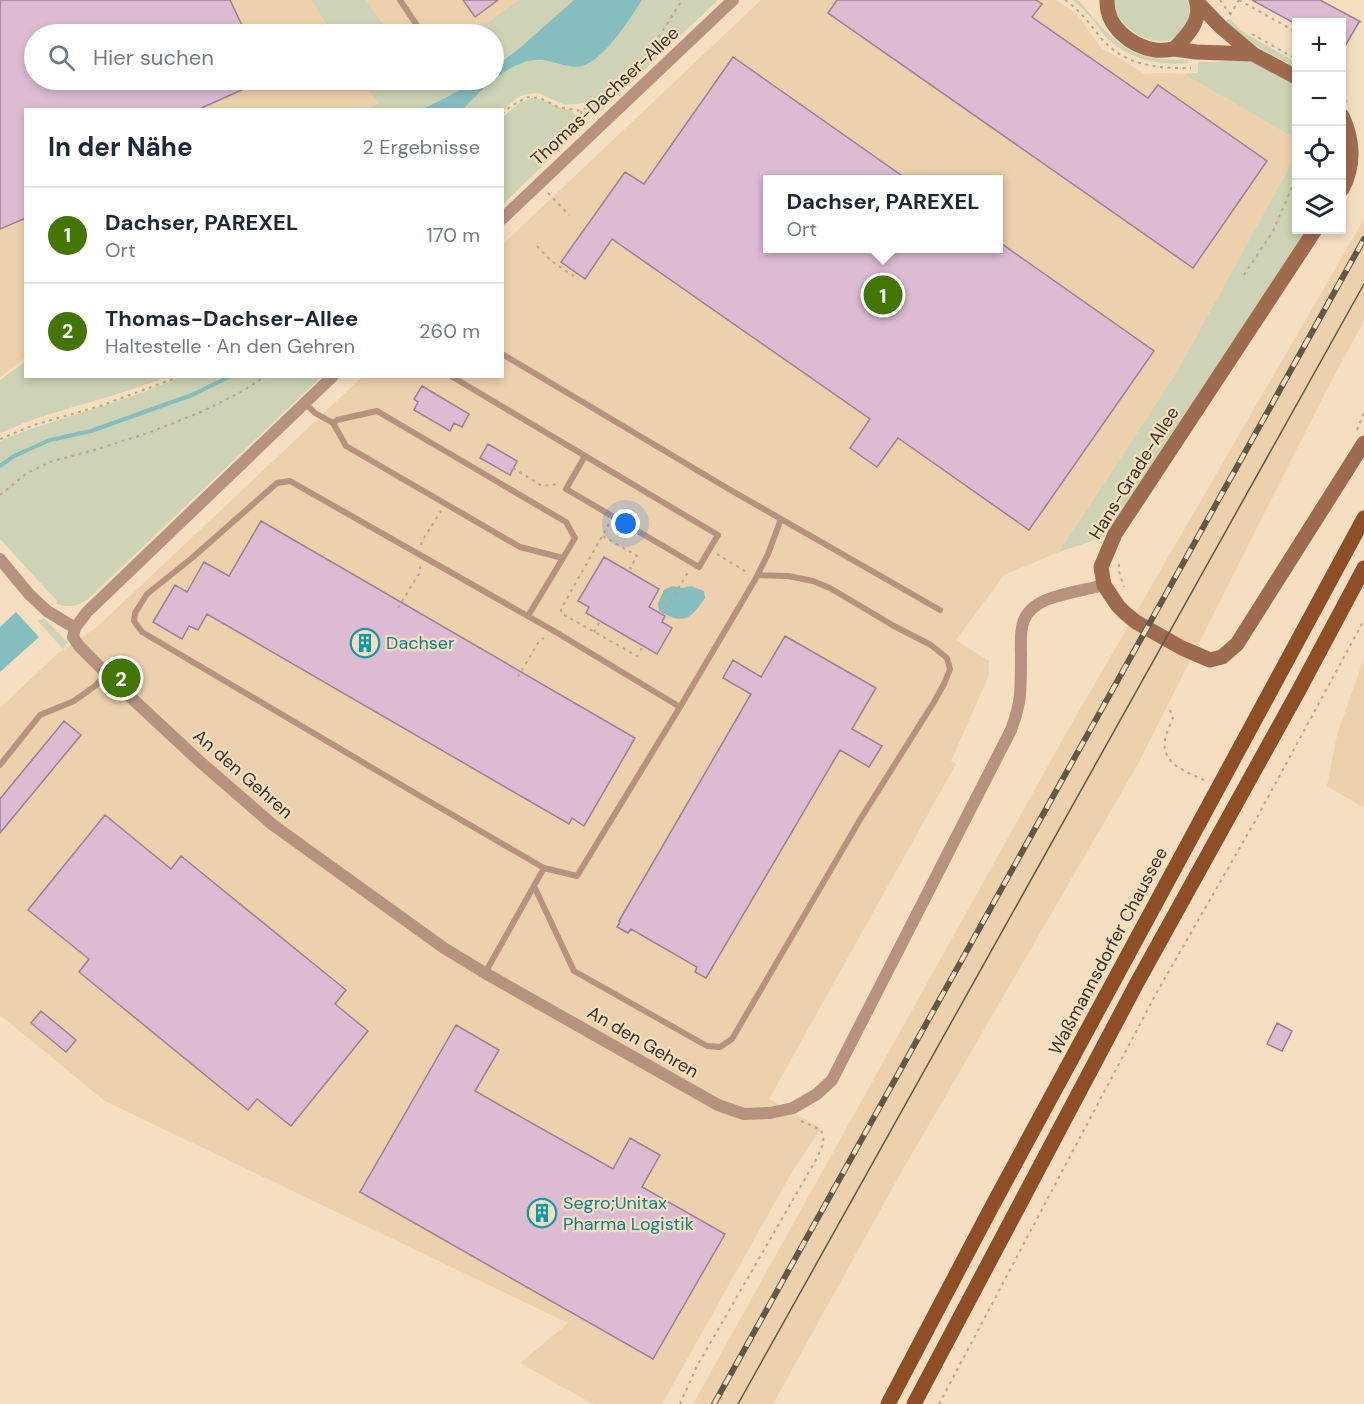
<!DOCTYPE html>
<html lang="de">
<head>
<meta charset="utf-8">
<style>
	:root { --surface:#fff; --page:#f6f6f7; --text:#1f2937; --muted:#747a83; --line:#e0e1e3; --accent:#427600 }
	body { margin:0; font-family:"DM Sans",sans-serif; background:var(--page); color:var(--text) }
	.controls { position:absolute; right:18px; top:18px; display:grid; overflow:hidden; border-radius:0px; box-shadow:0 3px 9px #0003 }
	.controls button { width:54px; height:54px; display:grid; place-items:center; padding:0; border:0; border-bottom:2px solid var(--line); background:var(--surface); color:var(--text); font:30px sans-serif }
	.you { position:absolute; left:626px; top:524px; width:21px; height:21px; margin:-15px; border:4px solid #fff; border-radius:50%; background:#1a73e8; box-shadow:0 0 0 9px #1a73e833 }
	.badge { display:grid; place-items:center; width:39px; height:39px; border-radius:50%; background:var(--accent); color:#fff; font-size:20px; font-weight:700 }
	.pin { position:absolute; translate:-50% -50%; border:3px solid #fff; box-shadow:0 2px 6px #0006 }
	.popup { position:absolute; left:763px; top:175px; width:240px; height:78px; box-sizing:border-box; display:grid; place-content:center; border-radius:0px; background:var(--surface); filter:drop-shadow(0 2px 4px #0005); font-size:20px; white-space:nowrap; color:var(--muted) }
	.popup b { font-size:22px; color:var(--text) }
	.popup::after { content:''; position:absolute; left:50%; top:100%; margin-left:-12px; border:12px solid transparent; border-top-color:var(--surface) }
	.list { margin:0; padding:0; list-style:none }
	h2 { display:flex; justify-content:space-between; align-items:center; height:78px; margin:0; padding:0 24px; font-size:26px }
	h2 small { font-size:20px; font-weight:400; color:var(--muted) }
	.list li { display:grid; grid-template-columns:39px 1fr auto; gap:18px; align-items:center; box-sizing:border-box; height:96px; padding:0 24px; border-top:2px solid var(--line) }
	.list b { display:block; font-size:22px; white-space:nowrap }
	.list p { margin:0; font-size:20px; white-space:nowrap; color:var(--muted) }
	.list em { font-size:20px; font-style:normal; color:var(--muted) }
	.icon { flex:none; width:33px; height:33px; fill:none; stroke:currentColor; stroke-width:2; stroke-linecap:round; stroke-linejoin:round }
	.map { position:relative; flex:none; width:1364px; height:1404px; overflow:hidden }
	.search { position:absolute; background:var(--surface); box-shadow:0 3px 9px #0003; left:24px; top:24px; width:480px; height:66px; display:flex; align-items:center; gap:15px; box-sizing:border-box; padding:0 21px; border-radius:33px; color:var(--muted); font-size:22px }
	.panel { position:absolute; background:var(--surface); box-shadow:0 3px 9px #0003; left:24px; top:108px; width:480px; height:270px; border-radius:0px }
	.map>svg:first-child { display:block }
</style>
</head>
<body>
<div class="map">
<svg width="1364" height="1404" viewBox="0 0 1364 1404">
	<rect width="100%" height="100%" fill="#f5dfc0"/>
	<path fill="#ecd1ac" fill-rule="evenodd" d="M0,0H533L494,34H34V80H422L366,109L26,110L25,358L0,377Z
		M761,0H1056L1078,15L1100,47L1145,74L1157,73L1184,74L1296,139V155L1176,373L1059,552L1004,575L956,640L989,661V675L951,761L956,764L769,1099L821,1128L792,1172L662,1404H593L520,1363L568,1323L105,1101L0,1015V708L57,654L97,627L362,377L502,376L503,244ZM768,180H998V248H768Z
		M1364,219V321L1328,387L1138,764L898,1178L773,1404H693L1064,737Z
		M1364,658V808L1327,786L1337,735Z"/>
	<path fill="#cdd3b4" d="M311,0H366L390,34H333Z
		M519,0H718L601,111C593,113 589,108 584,103L565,105L538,93L527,94L520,96L511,103L503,111L502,110L366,109L378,103L363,80H494V34H472Z
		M1073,0H1078C1096,20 1114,46 1141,55C1156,60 1173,59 1188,60V63C1160,66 1129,59 1108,39C1102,34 1098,26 1093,20C1087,13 1080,6 1073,0Z
		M1114,0H1187C1196,19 1181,41 1161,41C1144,41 1124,28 1117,14C1115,10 1115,5 1114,0Z
		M1230,19L1241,30L1248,35L1296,62V68L1249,42L1225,21Z
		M1232,59L1253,61L1296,84V139L1184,74L1198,73V62H1218Z
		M532,98C547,99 556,109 571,110C577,115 581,122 581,129L503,204V117L519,103Z
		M1296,155V230H1306L1104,537L1059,552L1176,373Z
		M25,362L26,376L166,377C112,399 53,409 0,433V380Z
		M183,376L321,377L87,600C77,607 68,608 56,604L57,601L0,539V441C25,430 52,422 78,414C114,403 148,391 183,376Z
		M44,618L68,643L63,649L38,621Z"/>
	<path fill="#86bdc0" d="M574,0H642C630,19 608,53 589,63C573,72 559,62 543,60C512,57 483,89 463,109H423L449,96L477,80H494V68L521,47Z
		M672,586L682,588L691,586L704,591L705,598C690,620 684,625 659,611L658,603L664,590Z
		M16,612L39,637L0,672V627Z"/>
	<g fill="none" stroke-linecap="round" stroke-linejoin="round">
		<path stroke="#86bdc0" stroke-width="4" d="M0,466L14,456L50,440L91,431L192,395L231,376"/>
	</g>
	<path fill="#ddbcd3" stroke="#9d7f94" stroke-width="1.5" d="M0,0H230L246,34H34V80H264L197,110H26V218L0,229Z
		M463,0H498L475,17Z
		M837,0H1036L1042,4L1032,17L1148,98L1158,85L1267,161L1193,268L828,13Z
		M1252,0H1320L1361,22H1359L1341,53V22H1292Z
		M733,57L908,180H768V249H999V242L1154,351L1029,530L898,438L877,467L850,448L870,419L612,239L585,279L561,262L625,172L644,184Z
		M422,386L469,414L462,427L454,423L450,431L414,410L418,402L414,399Z
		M488,444L517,461L510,475L480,458Z
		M261,521L635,738L584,826L572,818L569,824L207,614L198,630L189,626L182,639L153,622L175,585L187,592L204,562L229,576Z
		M604,557L659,589L649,607L665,616L662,622L672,628L657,654L586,613L589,607L578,601Z
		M785,636L876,688L852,729L882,746L869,767L840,750L706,978L695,972L697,967L631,929L628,933L617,927L620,922L619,921L751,694L723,678L733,660L761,677Z
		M64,721L81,735L0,833V799Z
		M105,815L171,869L181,856L346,990L335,1004L368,1031L291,1126L257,1099L248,1110L79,972L89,959L28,910Z
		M41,1011L76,1040L66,1052L31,1023Z
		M1277,1023L1292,1031L1282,1051L1267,1044Z
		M456,1025L499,1050L475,1091L613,1169L630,1138L660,1155L642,1187L725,1234L653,1359L360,1192Z"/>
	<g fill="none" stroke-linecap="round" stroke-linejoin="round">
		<path stroke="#b8a78e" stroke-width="2" stroke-dasharray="3 4.5" stroke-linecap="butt" d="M1065,0C1080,10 1090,24 1101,38C1123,65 1158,69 1191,68
			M1220,0L1230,14
			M1239,0L1296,32
			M1230,15L1239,0
			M1252,34L1296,59
			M1342,95L1347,102
			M581,111L582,116L587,121
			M502,114L511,106L528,97L540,98L558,107L581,111C598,100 615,88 630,74C651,53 666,25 682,0
			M548,193L569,215
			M537,246L550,260L578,279
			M1244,275L1273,231L1296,178
			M1357,430L1364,413
			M0,439L34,425L100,406L181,376
			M513,468L542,486L558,484
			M0,495L27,473L50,462L94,450L148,433L201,412L243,391L266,376
			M609,524L561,609V613L637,656L643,646
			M603,536L637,556L630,568L632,569L630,573
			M421,545L422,541L441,511
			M717,554L748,573
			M1119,564V572L1124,587
			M398,608L420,572V566
			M662,614L689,571
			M594,632L600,621
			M518,677L539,641L544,638
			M1170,710L1173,717C1171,724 1166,732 1165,740C1161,765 1188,772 1206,781
			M680,1404L697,1366L817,1158C822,1146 826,1142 821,1130L799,1120
			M939,1404L1157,992L1254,823L1364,620"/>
		<path stroke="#b7927f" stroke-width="6" d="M400,0L422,33
			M502,354L727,488L940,610
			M451,376L718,535L699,567L566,489L585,456
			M305,403L315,413L333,423
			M377,411L566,522L575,538L563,558L520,547L346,446L333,423L337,420Z
			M290,481L554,631L680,707L577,876L544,868L420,796L142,632L134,621L135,613L147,594L192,558L277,483Z
			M528,616L563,558
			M680,707L755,580L768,554L781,519
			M0,765L40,715L74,701L95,686L106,674
			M534,886L574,971L707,1046L720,1047L732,1039L861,818L934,702L944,684L950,669L947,658L931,645L894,626L830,588L813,581L788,576L758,575
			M485,973L544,868"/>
		<path stroke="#b7927f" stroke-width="12" d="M502,219L733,0
			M333,376L87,612L75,628L73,637L79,646L124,691L198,760L273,825L444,948L485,973L718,1105L744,1114L770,1113L793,1108L817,1094L832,1080L1011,730C1015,719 1019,707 1020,695C1021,681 1021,667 1021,653C1020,629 1020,611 1046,600C1064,593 1085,590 1104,585
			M0,559L29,594L47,611L75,628"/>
		<path stroke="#9f6b4e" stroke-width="15" d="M1107,0C1106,26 1130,46 1155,50C1161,51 1168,50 1174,49C1187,36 1203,20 1196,0
			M1198,3L1221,27L1253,54L1296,77
			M1174,49L1196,52L1253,54
			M1342,116C1353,139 1355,166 1342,189
			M1315,230L1115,534L1101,567L1104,585L1118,606L1125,613L1136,622L1182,648L1210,660L1222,657L1237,644L1364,443"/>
		<path stroke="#8d4e28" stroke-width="15" d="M888,1404L990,1210L1364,518
			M914,1404L1138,981L1299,690L1364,568"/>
		<path stroke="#635747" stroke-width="1.5" d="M738,1404L1364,284"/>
		<g stroke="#635747" stroke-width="6">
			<path id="rail" d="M714,1404L1364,239"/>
		</g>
		<use href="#rail" stroke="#f5dfc0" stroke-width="4" stroke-dasharray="11" stroke-linecap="butt"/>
	</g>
	<defs>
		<g id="building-ring" transform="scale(1.5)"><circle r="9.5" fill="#f5dfc0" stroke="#0f9aa8" stroke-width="1.5"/><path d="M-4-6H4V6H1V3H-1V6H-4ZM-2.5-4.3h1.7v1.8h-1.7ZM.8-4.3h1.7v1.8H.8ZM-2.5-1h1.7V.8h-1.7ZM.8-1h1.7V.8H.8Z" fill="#0f9aa8"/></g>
	</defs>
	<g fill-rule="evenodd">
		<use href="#building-ring" x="365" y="643"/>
		<use href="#building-ring" x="542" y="1213"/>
	</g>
	<g text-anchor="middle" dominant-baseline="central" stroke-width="4.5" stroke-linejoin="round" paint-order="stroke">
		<g font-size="18" fill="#3b3226" stroke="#f5dfc0">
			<text transform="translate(605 96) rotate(-43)">Thomas-Dachser-Allee</text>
			<text transform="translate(1134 473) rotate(-58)">Hans-Grade-Allee</text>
			<text transform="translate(243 774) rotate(41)">An den Gehren</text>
			<text transform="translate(1108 951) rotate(-62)">Waßmannsdorfer Chaussee</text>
			<text transform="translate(643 1042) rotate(30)">An den Gehren</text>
		</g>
		<g font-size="18" fill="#0d838f" stroke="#f5dfc0" text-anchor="start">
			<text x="386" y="643">Dachser</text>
			<text x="563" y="1203">Segro;Unitax<tspan x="563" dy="21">Pharma Logistik</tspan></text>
		</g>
	</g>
</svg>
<div class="controls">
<button>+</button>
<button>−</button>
<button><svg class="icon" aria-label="locate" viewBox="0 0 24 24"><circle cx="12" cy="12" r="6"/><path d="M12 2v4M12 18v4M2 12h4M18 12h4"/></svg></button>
<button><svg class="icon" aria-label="layers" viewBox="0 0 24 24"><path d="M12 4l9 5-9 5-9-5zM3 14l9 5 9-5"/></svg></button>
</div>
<div class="you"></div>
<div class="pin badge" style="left:883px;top:295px">1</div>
<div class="popup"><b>Dachser, PAREXEL</b>Ort</div>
<div class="pin badge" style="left:121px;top:678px">2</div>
<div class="search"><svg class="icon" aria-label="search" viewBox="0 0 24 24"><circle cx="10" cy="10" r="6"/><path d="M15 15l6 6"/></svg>Hier suchen</div>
<section class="panel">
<h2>In der Nähe<small>2 Ergebnisse</small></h2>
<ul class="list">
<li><span class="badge">1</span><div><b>Dachser, PAREXEL</b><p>Ort</p></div><em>170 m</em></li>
<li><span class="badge">2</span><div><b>Thomas-Dachser-Allee</b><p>Haltestelle · An den Gehren</p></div><em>260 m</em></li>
</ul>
</section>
</div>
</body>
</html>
